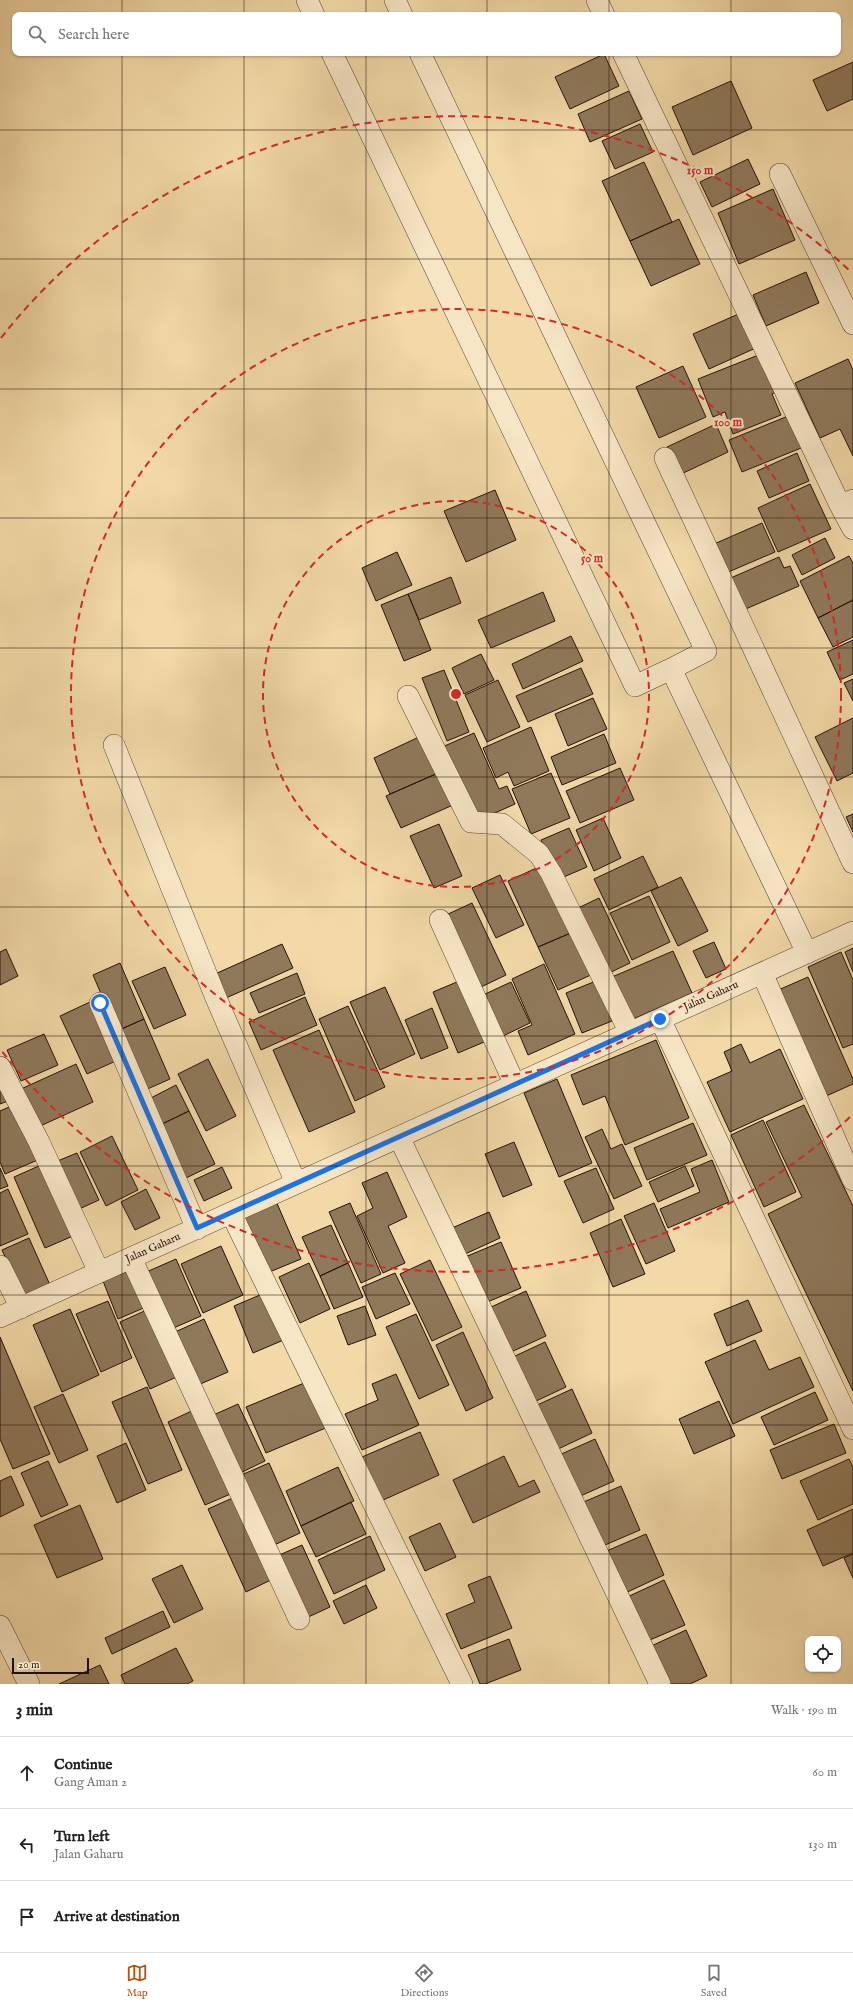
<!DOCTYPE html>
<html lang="en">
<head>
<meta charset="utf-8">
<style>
	:root { --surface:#fff; --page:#f6f6f6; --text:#202124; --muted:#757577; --line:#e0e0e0; --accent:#b45309 }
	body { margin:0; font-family:"IM FELL English",serif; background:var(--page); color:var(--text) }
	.controls { position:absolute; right:12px; bottom:12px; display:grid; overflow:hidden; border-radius:8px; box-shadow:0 1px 3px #0004 }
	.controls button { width:36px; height:36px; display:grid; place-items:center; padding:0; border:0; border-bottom:1px solid var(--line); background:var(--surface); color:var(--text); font:20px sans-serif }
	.scale { position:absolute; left:12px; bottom:10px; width:77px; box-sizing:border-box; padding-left:4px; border:2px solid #241208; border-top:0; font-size:11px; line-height:14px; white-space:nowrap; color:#241208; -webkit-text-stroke:3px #f7e6c6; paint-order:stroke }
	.stop { position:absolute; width:12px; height:12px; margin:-9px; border:3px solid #1a73e8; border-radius:50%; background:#fff }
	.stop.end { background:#1a73e8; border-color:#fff; box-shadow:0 1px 4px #0008 }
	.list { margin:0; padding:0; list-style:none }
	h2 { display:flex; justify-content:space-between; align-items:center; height:52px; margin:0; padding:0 16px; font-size:17px }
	h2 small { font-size:13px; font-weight:400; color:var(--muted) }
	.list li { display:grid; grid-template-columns:26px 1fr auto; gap:12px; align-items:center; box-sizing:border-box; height:72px; padding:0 16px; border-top:1px solid var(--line) }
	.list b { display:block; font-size:15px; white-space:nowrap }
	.list p { margin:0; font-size:13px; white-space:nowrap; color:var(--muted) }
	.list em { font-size:13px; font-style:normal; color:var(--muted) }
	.icon { flex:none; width:22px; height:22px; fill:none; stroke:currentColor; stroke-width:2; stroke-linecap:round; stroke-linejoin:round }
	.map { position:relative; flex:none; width:853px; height:1684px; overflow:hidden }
	.search { position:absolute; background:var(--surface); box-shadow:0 1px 3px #0004; left:12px; right:12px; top:12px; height:44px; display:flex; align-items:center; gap:10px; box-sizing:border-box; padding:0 14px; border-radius:8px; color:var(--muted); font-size:15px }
	.sheet { height:268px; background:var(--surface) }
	nav { display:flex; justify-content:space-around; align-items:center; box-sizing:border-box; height:56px; border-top:1px solid var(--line); background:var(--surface); font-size:11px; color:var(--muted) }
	nav a { display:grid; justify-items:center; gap:2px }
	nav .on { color:var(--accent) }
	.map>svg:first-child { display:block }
</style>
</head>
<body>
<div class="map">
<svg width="853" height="1684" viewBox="0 0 853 1684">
	<rect width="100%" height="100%" fill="#f2d9a7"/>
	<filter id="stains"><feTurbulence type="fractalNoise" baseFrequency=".005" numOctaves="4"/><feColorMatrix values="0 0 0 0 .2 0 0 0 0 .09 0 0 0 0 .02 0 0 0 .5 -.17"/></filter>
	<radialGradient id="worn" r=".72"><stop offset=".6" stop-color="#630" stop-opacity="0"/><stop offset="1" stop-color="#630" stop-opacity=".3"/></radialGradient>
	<path fill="#8f795b" stroke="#241208" d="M604,54L619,86L570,109L555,77Z
		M853,62V99L827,111L813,80Z
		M731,81L752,128L693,155L672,107Z
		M629,91L642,119L590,142L578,114Z
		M640,124L653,152L615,169L602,141Z
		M748,159L760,184L712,207L700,182Z
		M644,162L672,222L630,241L602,181Z
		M773,189L795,240L739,264L718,213Z
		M679,219L700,264L651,286L630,241Z
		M806,272L819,303L766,326L753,295Z
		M743,312L758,347L709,369L693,334Z
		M761,354L776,392L772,394L781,415L733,434L725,412L713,417L698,379Z
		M848,359L853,370V456L840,429L820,438L795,383Z
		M683,366L706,417L659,438L636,387Z
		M793,414L806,446L742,472L729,440Z
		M716,424L728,452L679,475L667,447Z
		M797,453L809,481L769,498L757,471Z
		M810,484L831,529L778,552L758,508Z
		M495,490L516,540L466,562L444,511Z
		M762,523L775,552L726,573L714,544Z
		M825,538L835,558L802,575L792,555Z
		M397,552L412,585L376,601L362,568Z
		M849,556L853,563V600L818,618L800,581Z
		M779,557L784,568L790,566L799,586L741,611L726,580Z
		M451,577L461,603L419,620L408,594Z
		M543,592L555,621L491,648L478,620Z
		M408,594L431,650L404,661L381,605Z
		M853,600V637L833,647L818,618Z
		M571,636L583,661L523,689L512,664Z
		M853,640V674L840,680L827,652Z
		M481,654L494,680L464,694L452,668Z
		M581,668L593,694L528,722L516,696Z
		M444,670L469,732L447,741L422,678Z
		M853,679V701L844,683Z
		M498,680L520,727L487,742L465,695Z
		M593,698L607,729L568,746L555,714Z
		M853,718V773L837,781L815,737Z
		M531,727L549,771L514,786L508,772L496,778L483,748Z
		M474,733L499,789L507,786L515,804L477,821L440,748Z
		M604,734L616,763L562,785L551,757Z
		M419,737L436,774L390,794L374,758Z
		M620,768L634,800L580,823L566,791Z
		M438,773L453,805L401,828L386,796Z
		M551,773L570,818L531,834L512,789Z
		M853,814V832L846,817Z
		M603,818L621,858L594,871L576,830Z
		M439,824L462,876L434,888L410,836Z
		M569,828L587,867L559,879L541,840Z
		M643,856L658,887L609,910L594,879Z
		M543,865L573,932L538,947L508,881Z
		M500,875L524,925L496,938L472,888Z
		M681,877L708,931L678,946L651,891Z
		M649,896L670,942L632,960L610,913Z
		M599,898L630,963L605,975L574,910Z
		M472,903L506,975L481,987L446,915Z
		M573,932L593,974L558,990L538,947Z
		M714,942L726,969L706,978L693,951Z
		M282,944L293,968L226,998L215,974Z
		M853,948V972L845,952Z
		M6,949L18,976L0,985V952Z
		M673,951L692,993L631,1020L612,977Z
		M841,952L853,980V1044L843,1048L808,967Z
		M120,963L144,1019L117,1031L93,975Z
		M544,964L575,1034L528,1055L518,1031L532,1025L512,979Z
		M165,967L186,1015L154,1029L132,981Z
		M297,973L305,994L259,1013L250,993Z
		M808,977L853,1079V1084L824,1097L776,991Z
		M464,979L489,1040L458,1053L433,992Z
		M596,981L612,1021L582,1033L566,993Z
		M511,982L530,1023L503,1036L483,995Z
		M385,987L415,1054L380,1070L350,1002Z
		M305,997L317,1025L261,1050L249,1022Z
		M92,1001L118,1060L87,1074L60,1016Z
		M348,1006L385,1087L355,1101L319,1019Z
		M432,1008L448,1048L421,1059L405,1020Z
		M144,1019L170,1079L143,1091L117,1031Z
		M319,1030L355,1112L309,1132L273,1050Z
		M44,1034L58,1065L21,1081L7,1050Z
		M656,1040L689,1118L625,1145L605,1096L583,1105L571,1075Z
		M741,1044L750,1063L780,1049L803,1099L730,1132L707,1082L732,1071L724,1052Z
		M208,1059L236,1116L206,1131L178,1074Z
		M76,1064L93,1102L38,1127L21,1089Z
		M557,1079L592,1163L559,1177L524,1093Z
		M0,1081L8,1101L0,1104Z
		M176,1085L189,1111L158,1126L145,1101Z
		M16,1104L40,1159L5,1174L0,1162V1111Z
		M804,1105L853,1206V1391L768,1214L802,1197L766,1122Z
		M189,1111L215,1164L184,1179L158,1126Z
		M763,1120L796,1192L764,1207L731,1135Z
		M693,1123L707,1155L647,1180L634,1148Z
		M602,1129L611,1149L622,1144L642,1186L614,1199L585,1137Z
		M112,1136L138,1190L106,1206L80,1152Z
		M514,1142L532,1185L503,1197L485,1154Z
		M77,1153L99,1200L77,1210L55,1162Z
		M712,1160L729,1202L668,1228L660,1209L700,1192L691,1169Z
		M41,1165L73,1236L45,1248L14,1177Z
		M685,1166L694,1186L658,1202L649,1182Z
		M222,1167L232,1188L204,1201L194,1180Z
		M0,1168L8,1186L0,1189Z
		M596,1168L614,1209L583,1223L564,1181Z
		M387,1172L407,1217L388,1226L405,1263L383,1273L357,1216L373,1208L362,1183Z
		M8,1189L28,1234L0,1246V1193Z
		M146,1189L160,1218L135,1230L121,1202Z
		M276,1201L301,1259L267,1273L242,1215Z
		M350,1203L381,1274L361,1283L329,1212Z
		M654,1203L675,1251L646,1264L624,1216Z
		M489,1212L500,1238L463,1255L452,1228Z
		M621,1219L645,1274L613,1287L590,1233Z
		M331,1225L348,1263L320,1276L302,1237Z
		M29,1238L50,1285L23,1297L2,1250Z
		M501,1242L521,1288L485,1303L465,1257Z
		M221,1246L243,1295L203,1313L181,1264Z
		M176,1259L201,1316L169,1330L144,1273Z
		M430,1260L462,1327L432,1341L400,1274Z
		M309,1263L330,1309L300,1323L279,1277Z
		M348,1263L363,1297L334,1309L320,1276Z
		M131,1270L146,1307L118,1319L103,1281Z
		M395,1273L410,1304L376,1319L362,1287Z
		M526,1291L546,1336L509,1353L489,1308Z
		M267,1292L286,1339L253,1353L234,1306Z
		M748,1300L762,1331L727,1346L714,1314Z
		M108,1301L132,1358L101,1372L76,1314Z
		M365,1306L376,1335L348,1345L337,1316Z
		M151,1308L181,1375L150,1389L120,1322Z
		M70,1309L99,1375L62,1392L33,1325Z
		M416,1314L449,1385L419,1399L386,1327Z
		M204,1319L228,1372L198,1385L175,1332Z
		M463,1332L493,1398L466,1411L436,1345Z
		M0,1337L50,1454L13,1469L0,1439Z
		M755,1340L769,1370L800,1357L814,1387L733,1424L705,1362Z
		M545,1342L566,1387L534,1402L513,1357Z
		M396,1374L419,1425L362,1450L345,1414L378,1400L372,1384Z
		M309,1381L328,1427L266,1453L246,1407Z
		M147,1387L182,1470L148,1484L112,1402Z
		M572,1389L592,1433L554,1451L533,1407Z
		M815,1392L828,1420L774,1445L761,1417Z
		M63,1394L88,1450L59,1463L34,1407Z
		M719,1401L735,1436L694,1454L679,1419Z
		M238,1404L265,1461L236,1475L209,1417Z
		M198,1408L235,1492L205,1505L168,1422Z
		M834,1424L846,1453L782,1479L770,1450Z
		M420,1432L439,1475L381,1501L362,1457Z
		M595,1439L614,1481L576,1498L557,1456Z
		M126,1443L146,1490L117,1503L97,1456Z
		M504,1456L519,1487L534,1480L540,1492L473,1523L453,1480Z
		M849,1459L853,1467V1504L818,1520L800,1481Z
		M48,1461L68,1505L41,1517L21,1473Z
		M269,1463L300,1533L270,1547L239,1476Z
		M338,1467L354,1501L301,1526L286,1491Z
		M11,1476L24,1505L0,1517V1481Z
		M621,1486L640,1530L598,1548L579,1504Z
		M237,1496L275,1578L246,1592L208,1509Z
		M351,1502L366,1534L316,1557L301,1526Z
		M80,1505L103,1559L57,1578L34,1525Z
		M853,1509V1553L823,1566L807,1530Z
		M440,1523L456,1557L425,1571L409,1537Z
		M646,1534L664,1575L621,1595L602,1553Z
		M370,1536L385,1570L334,1594L318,1560Z
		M302,1545L330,1607L304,1619L275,1557Z
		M853,1554V1578L844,1558Z
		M182,1565L203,1609L174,1623L152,1579Z
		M490,1576L512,1628L461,1649L446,1614L475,1602L468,1585Z
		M664,1580L685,1625L645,1642L625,1598Z
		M366,1585L377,1608L344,1624L333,1601Z
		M163,1611L170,1627L112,1654L105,1638Z
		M686,1630L707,1676L690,1684H664L647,1648Z
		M509,1639L521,1670L485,1684H480L468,1655Z
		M176,1648L193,1681L187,1684H125L121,1675Z
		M100,1665L109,1684H59Z"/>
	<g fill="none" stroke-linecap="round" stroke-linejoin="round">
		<g stroke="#584430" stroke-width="22">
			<path id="minor" d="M307,0L314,15
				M395,0L402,15
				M597,0L604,15
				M332,53L635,686L671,669L807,953
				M420,53L706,651L671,669
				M623,53L840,505L853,500
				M780,174L853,324
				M665,458L853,863
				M840,505L853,529
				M408,696L471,822L502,824L539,854L551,873L630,1033
				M114,745L216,998L296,1183
				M440,920L515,1085
				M762,973L853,1180
				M100,1003L197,1229
				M660,1019L853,1429
				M0,1067L39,1142L99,1272
				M399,1137L660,1684
				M231,1213L462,1684
				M131,1258L299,1619
				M0,1266L21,1308
				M0,1317L853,932
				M0,1626L29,1684"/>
		</g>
		<use href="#minor" stroke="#f7e6c6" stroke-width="21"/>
	</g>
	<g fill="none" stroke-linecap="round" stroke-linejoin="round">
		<path stroke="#1a73e8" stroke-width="5" d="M100,1003L197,1228L660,1019"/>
	</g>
	<path fill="none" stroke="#241208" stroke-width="1" stroke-opacity="0.55" d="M122,0V15M244,0V15M366,0V15M487,0V15M609,0V15M731,0V15M122,53V1684M244,53V1684M366,53V1684M487,53V1684M609,53V1684M731,53V1684M0,130H853M0,259H853M0,389H853M0,518H853M0,648H853M0,777H853M0,907H853M0,1036H853M0,1166H853M0,1295H853M0,1425H853M0,1554H853"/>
	<g fill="none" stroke="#d62828" stroke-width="2" stroke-dasharray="7 5">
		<circle cx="456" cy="694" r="193"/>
		<circle cx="456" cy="694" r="385"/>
		<path d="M850 1117A578 578 0 0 1 1 1050M1 338A578 578 0 0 1 850 271"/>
	</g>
	<g text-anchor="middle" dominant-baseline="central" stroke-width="4" stroke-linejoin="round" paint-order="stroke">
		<g font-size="11" fill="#241208" stroke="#f7e6c6">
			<text transform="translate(711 996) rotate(-24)">Jalan Gaharu</text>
			<text transform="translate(153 1248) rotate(-24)">Jalan Gaharu</text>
		</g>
	</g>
	<circle cx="456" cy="694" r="6" fill="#d62828" stroke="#f7e6c6" stroke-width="2"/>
	<g font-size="12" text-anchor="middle" font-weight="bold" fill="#d62828" stroke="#f7e6c6" stroke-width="4" stroke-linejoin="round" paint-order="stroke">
		<text x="700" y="174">150 m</text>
		<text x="728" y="426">100 m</text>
		<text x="592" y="562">50 m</text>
	</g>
	<rect width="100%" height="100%" filter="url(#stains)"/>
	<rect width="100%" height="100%" fill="url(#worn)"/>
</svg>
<div class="controls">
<button><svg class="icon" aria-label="locate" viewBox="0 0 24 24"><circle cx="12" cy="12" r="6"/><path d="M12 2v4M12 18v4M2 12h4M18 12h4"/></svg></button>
</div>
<div class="scale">20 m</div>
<div class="stop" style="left:100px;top:1003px"></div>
<div class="stop end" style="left:660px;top:1019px"></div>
<div class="search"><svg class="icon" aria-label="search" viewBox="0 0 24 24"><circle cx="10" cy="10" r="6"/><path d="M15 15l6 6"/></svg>Search here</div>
</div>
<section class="sheet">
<h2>3 min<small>Walk · 190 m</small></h2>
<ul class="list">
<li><svg class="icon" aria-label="ahead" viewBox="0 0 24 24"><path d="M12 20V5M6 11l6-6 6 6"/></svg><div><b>Continue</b><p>Gang Aman 2</p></div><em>60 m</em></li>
<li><svg class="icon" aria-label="left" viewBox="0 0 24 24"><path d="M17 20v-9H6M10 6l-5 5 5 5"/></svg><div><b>Turn left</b><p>Jalan Gaharu</p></div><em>130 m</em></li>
<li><svg class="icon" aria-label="arrive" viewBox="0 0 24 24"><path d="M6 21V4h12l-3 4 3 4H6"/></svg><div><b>Arrive at destination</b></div></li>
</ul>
</section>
<nav>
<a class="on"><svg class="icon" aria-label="map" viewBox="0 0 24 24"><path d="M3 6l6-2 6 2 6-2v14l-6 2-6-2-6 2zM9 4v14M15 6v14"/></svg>Map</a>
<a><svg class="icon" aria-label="directions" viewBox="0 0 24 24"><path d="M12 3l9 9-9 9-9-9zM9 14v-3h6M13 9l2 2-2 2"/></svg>Directions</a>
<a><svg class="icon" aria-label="saved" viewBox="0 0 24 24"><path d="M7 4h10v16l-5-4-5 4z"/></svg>Saved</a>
</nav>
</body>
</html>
